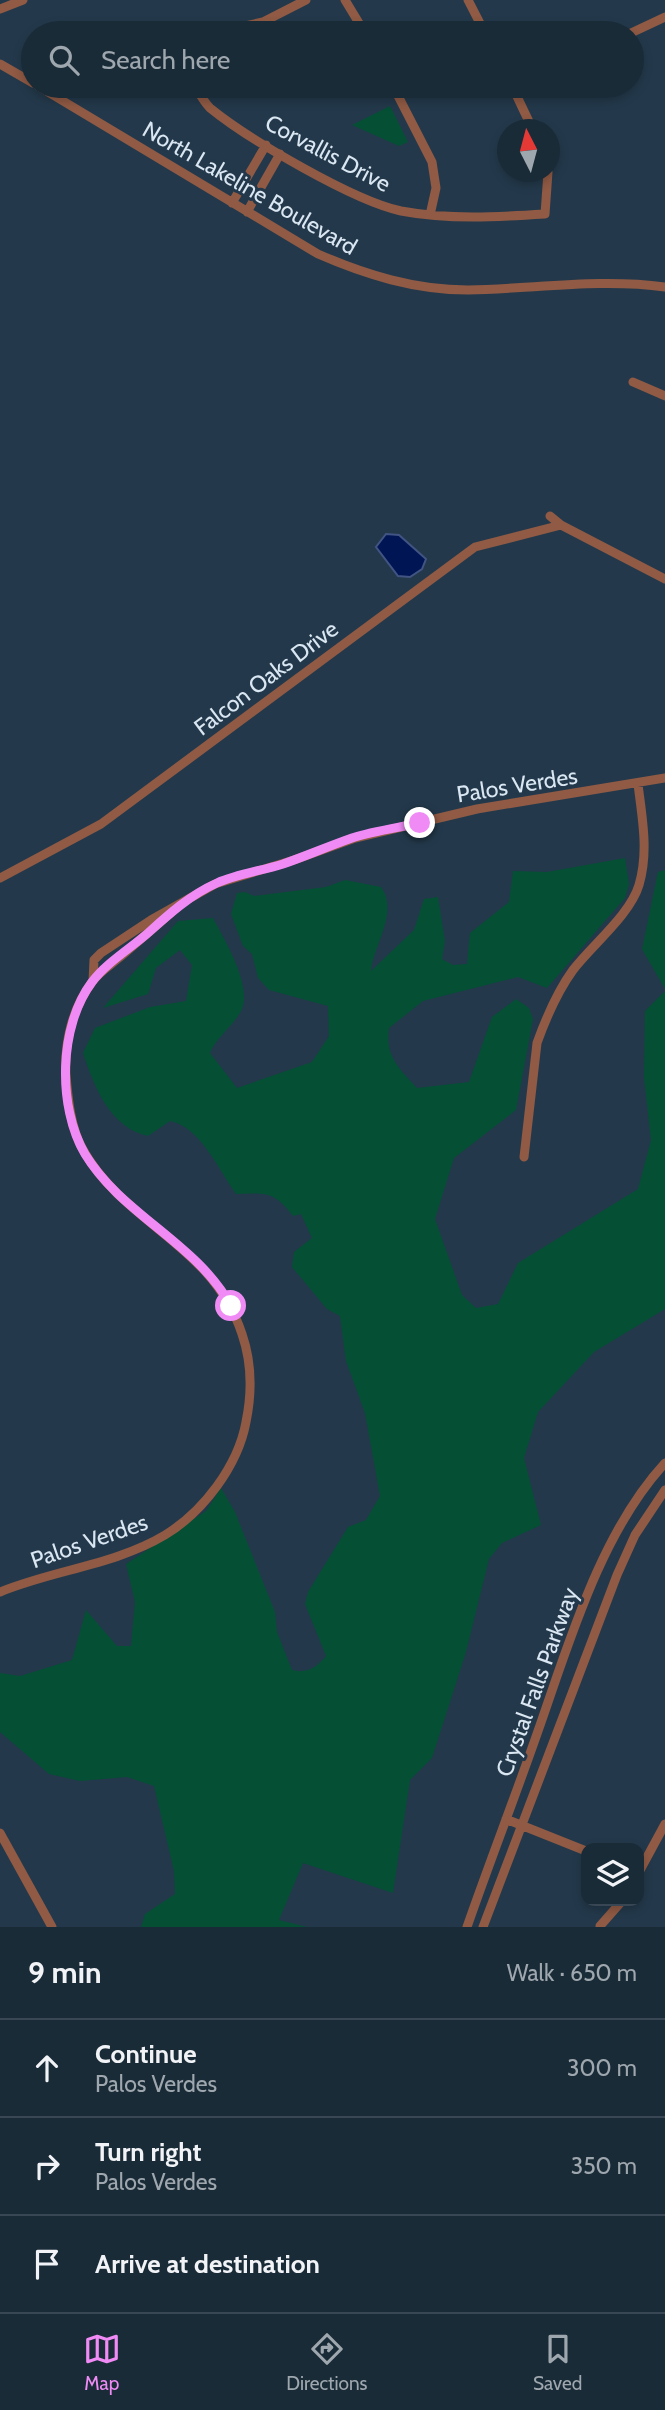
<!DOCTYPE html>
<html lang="en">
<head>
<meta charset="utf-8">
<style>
	:root { --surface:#1a2b38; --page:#273743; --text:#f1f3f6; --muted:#9fa7ae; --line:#384753; --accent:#f08bf6 }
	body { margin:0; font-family:Cabin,sans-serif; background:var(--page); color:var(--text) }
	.controls { position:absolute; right:21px; bottom:21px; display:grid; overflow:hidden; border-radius:14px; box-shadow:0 4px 10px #0003 }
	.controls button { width:63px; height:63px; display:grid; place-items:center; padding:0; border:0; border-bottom:2px solid var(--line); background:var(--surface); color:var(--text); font:35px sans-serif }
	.compass { position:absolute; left:497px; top:119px; width:63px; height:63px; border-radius:50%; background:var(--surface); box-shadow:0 4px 10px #0003; rotate:354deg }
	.stop { position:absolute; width:21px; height:21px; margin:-16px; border:5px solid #f08bf6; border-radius:50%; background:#fff }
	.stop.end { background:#f08bf6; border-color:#fff; box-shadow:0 2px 7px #0008 }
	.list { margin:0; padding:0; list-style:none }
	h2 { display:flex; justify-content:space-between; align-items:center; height:91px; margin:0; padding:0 28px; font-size:30px }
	h2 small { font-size:23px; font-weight:400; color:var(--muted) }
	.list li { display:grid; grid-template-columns:46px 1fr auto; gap:21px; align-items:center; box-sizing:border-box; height:98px; padding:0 28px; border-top:2px solid var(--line) }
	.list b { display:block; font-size:26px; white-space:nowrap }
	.list p { margin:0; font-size:23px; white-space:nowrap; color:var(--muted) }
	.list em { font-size:23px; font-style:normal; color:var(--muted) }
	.icon { flex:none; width:38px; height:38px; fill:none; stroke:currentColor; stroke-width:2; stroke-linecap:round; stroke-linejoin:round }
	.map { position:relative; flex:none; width:665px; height:1927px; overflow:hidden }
	.search { position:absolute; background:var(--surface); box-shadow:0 4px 10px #0003; left:21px; right:21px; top:21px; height:77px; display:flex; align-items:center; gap:18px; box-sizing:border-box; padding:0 24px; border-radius:38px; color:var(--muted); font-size:26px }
	.sheet { height:385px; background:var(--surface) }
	nav { display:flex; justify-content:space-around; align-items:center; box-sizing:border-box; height:98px; border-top:2px solid var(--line); background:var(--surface); font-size:19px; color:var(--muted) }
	nav a { display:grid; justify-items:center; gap:4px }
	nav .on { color:var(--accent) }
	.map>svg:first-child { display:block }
</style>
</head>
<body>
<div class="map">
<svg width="665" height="1927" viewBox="0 0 665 1927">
	<rect width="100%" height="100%" fill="#23394b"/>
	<path fill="#054f35" d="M390,106L408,142L399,146L352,125Z
		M625,858L629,884L625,898L547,988L518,977L423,1001L389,1028C385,1057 399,1068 417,1088L469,1082L492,1017L516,999L529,1008L533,1019L516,1110L454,1158L435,1219L462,1295L476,1308L498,1304L518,1263L638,1189L651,1140L644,1077L645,1011L665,991V1309L594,1352L538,1412L524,1458L541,1525L502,1543L489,1559L466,1652L432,1758L410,1780L393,1893L303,1863L279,1920L307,1927H141L145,1914L175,1894L174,1871L154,1786L127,1777L80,1781L49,1774L0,1732V1673L20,1676L72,1660L86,1610L117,1646H131L135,1602L126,1564L206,1511L221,1488L235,1512L275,1612L277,1632L292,1670C307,1674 317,1667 326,1656L305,1604L308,1592L348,1527L366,1520L380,1496L365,1413L346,1361L340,1316L327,1309L292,1267L294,1252L312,1238L301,1214L293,1216C274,1191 266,1193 236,1194C220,1172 200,1126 170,1121L148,1136C110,1128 94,1086 83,1053L95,1028L150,1007L186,1001L192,965L180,950L156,968L148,994L103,1008L178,921L213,918C224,939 252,985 242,1009C234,1026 217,1036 210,1053L237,1088L312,1062L329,1036L328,1006L269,990L258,978L252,954L243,946L231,914L237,893L245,892L254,896L326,887L345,880L381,887C399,912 374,944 371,971L414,930L424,899L438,897L445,941L442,959L453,965L467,964L470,933L509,902L513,871L547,872Z
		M665,870V989L642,949L658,872Z"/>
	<path fill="#001553" stroke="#415483" stroke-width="2" d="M386,534L399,535L426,559L422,569L410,577L398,576L376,547Z"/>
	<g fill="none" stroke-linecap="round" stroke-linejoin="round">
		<path stroke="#905a44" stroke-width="9" d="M345,0L365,33
			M468,0L485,33
			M0,9L23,0
			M213,33L263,22L306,0
			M631,33L665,17
			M0,64L33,83
			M38,86L318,254C366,275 415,290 468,290C534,289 599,278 665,287
			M121,86H122
			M195,86C199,93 204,102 210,108C248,139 354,201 401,211C449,220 497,217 545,214L548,172
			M393,86L432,162L436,188L430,215
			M512,86L533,130
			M232,203L266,145
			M247,212L280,154
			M633,382L665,396
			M550,516L561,525L665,579
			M0,878L101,824L475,547L561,525
			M93,981L94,960L101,953L151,920L215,884L294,860L355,838L477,809L665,778
			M524,1157L537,1043C546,1018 557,992 573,970C592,945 630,915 639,885C649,851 642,818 638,784
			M0,1592C53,1570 115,1565 165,1535C203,1512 238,1466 246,1422C252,1393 252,1363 242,1334C212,1243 124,1225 82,1148C71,1128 68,1099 66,1076C64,1043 72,1009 92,982C99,972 111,965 120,957C140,940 160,922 180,905
			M506,1819L586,1851
			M0,1833L52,1927
			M639,1872L665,1824
			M600,1926L622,1901
			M467,1927C490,1861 515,1797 538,1731C569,1643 601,1532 665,1463
			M483,1927L617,1575L635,1535L665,1490"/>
	</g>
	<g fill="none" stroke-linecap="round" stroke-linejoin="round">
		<path stroke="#f08bf6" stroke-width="9" d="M231,1306C197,1243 122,1215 85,1154C57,1106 59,1026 92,982C106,963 131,948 148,933C169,914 190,895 217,883C237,874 261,871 283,864C306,856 329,846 352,838C374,831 397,828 420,823"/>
	</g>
	<g text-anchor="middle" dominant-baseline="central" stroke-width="6" stroke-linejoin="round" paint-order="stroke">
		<g font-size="23" fill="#dae7f2" stroke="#23394b">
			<text transform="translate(328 153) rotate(28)">Corvallis Drive</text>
			<text transform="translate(250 188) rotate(30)">North Lakeline Boulevard</text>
			<text transform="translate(266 678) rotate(-37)">Falcon Oaks Drive</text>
			<text transform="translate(517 785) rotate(-9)">Palos Verdes</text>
			<text transform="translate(89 1541) rotate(-19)">Palos Verdes</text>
			<text transform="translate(537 1682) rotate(-70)">Crystal Falls Parkway</text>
		</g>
	</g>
</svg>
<div class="controls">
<button><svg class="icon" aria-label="layers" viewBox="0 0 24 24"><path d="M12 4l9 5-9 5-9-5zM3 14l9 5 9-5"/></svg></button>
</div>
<svg class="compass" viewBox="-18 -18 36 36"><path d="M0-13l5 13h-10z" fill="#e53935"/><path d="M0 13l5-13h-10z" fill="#9fa7ae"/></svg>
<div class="stop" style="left:231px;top:1306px"></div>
<div class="stop end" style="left:420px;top:823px"></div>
<div class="search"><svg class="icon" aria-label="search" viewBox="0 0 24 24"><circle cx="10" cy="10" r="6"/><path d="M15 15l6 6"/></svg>Search here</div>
</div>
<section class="sheet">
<h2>9 min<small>Walk · 650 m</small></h2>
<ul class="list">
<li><svg class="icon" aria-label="ahead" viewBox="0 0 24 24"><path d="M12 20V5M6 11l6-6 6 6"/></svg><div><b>Continue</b><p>Palos Verdes</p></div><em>300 m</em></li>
<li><svg class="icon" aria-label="right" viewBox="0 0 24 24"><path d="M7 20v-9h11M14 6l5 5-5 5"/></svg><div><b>Turn right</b><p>Palos Verdes</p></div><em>350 m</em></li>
<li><svg class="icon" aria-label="arrive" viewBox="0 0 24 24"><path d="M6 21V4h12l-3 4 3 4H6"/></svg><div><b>Arrive at destination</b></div></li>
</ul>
</section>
<nav>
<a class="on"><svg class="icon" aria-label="map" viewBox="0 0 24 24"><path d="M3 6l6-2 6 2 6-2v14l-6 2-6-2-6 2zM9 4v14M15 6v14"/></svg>Map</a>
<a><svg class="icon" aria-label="directions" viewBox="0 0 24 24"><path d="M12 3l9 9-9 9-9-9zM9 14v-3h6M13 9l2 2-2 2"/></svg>Directions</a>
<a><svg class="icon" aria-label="saved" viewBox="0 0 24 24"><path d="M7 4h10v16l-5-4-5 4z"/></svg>Saved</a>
</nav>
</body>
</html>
